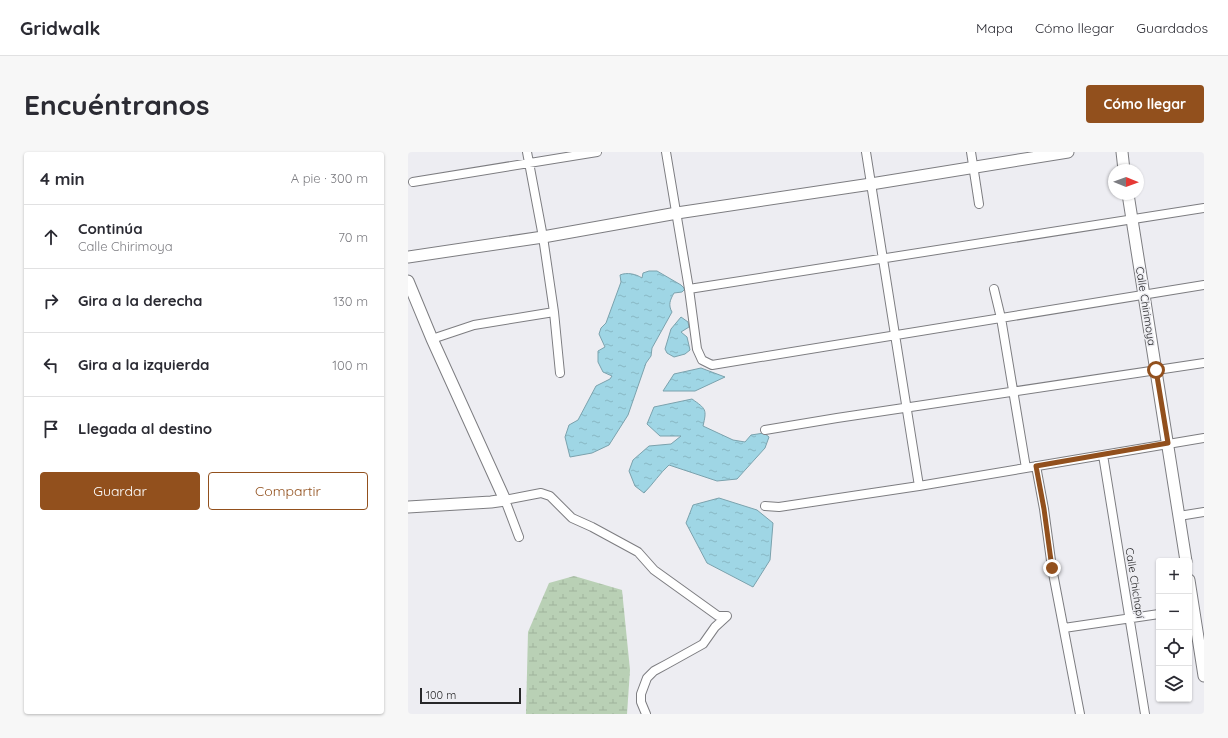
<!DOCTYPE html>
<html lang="es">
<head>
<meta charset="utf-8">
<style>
	:root { --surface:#fff; --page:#f7f7f7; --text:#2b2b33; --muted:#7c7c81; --line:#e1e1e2; --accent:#92501d }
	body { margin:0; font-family:Quicksand,sans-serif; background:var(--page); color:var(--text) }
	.controls { position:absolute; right:12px; bottom:12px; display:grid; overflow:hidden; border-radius:4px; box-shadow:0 1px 3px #0004 }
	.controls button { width:36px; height:36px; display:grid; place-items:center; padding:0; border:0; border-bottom:1px solid var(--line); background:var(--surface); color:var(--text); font:20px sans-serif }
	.compass { position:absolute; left:700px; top:12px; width:36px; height:36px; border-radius:50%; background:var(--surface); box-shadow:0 1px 3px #0004; rotate:91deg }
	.scale { position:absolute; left:12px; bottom:10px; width:101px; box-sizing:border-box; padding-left:4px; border:2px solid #272729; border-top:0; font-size:11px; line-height:14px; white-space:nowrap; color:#272729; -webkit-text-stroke:3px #ededf2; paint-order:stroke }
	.stop { position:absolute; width:12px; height:12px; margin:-9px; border:3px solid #92501d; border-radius:50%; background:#fff }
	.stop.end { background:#92501d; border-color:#fff; box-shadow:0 1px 4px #0008 }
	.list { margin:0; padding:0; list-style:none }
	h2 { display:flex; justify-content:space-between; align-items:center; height:52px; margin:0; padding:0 16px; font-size:17px }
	h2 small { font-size:13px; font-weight:400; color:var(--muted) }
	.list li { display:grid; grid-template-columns:26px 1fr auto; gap:12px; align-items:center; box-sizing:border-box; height:64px; padding:0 16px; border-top:1px solid var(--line) }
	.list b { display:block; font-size:15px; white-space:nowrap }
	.list p { margin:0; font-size:13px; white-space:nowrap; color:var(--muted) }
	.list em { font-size:13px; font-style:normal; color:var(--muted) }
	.actions { display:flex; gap:8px; padding:12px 16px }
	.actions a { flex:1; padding:9px 0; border:1px solid var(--accent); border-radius:4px; text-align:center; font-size:14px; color:var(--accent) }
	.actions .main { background:var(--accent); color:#fff }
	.icon { flex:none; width:22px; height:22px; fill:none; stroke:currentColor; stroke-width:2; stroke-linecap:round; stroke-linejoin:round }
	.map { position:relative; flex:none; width:796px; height:562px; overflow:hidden; border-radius:4px }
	header { display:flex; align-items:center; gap:24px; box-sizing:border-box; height:56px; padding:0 20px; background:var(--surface); border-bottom:1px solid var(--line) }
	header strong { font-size:19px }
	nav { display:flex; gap:22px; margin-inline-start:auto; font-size:14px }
	.intro { display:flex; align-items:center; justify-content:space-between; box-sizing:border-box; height:96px; padding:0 24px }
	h1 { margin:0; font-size:28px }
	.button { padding:10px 18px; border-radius:4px; background:var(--accent); color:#fff; font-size:14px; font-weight:700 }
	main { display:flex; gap:24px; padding:0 24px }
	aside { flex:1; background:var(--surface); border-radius:4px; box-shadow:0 1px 3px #0004 }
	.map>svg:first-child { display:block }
</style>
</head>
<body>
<header>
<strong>Gridwalk</strong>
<nav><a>Mapa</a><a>Cómo llegar</a><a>Guardados</a></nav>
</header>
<div class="intro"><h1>Encuéntranos</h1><a class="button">Cómo llegar</a></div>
<main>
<aside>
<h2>4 min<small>A pie · 300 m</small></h2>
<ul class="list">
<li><svg class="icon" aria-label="ahead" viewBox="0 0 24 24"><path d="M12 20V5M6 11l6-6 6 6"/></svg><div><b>Continúa</b><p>Calle Chirimoya</p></div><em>70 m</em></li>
<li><svg class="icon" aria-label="right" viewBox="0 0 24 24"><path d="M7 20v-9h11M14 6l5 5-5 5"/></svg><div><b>Gira a la derecha</b></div><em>130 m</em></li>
<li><svg class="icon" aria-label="left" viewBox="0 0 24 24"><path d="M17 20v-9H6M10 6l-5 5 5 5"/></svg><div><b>Gira a la izquierda</b></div><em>100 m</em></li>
<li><svg class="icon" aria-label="arrive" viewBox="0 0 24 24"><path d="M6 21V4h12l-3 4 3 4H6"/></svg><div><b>Llegada al destino</b></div></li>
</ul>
<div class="actions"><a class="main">Guardar</a><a>Compartir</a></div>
</aside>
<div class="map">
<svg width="796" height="562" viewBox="0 0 796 562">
	<defs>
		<pattern id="wetland-marsh" width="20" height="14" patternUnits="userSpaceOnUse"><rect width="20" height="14" fill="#b9d0b5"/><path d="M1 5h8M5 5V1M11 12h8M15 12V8" fill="none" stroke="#9fb39c"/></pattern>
		<pattern id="water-ripples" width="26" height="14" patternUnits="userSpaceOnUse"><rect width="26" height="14" fill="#9fd6e5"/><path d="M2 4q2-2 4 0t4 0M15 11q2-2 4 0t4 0" fill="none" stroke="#89b8c4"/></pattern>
	</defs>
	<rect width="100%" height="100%" fill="#ededf2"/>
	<path fill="url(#wetland-marsh)" d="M166,424L214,438L222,518L219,562H118L120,480L141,431Z"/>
	<path fill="url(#water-ripples)" stroke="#7ba2ad" d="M241,119H249L273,133L277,137L274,140L266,141C262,148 260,153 264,160L244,196L243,204L238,211L220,263L201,293L184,301L162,305L157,285L161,273L170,268L188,234L202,227L204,224L195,220L190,210V199L197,195L191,182L193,176L198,171L213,130L212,123C219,120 228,122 234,126L235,121Z
		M273,165L280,170L281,175L273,180L279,185L282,198L277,202L266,205L259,201L257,197L263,177Z
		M293,216L317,225L287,239H255L266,222Z
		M284,247C298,257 299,257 295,274L325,288L337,290L343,283L356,281L361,285L357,296L329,327L309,329L261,313C252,321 245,332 236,341L227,334L221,319L225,308L241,294L263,292L273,284H252L239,272L246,255Z
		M311,346L349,358L365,371L362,408L345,435L299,411L278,371L285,353Z"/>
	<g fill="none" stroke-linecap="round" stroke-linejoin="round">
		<g stroke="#7d7d81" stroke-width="10">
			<path id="street" d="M258,0L281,137L289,197L294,208L304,213L796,133
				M458,0L511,334
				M563,0L571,52
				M5,30L189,0
				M281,137L796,56
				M586,137L593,166L618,316
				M146,160L152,221
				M24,187L66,173L146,160L135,85L119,0
				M357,278L429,266L796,211
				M695,303L737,562
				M628,314L636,357L644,416L672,562
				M357,354L371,355L511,334L796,286
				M771,364L796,360
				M111,385L97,348L133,341L142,344L164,366L184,375L230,400L246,418L310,464H319L307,475L295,492L259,512L246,519L239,526L233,542V550L238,562
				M656,476L751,462"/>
		</g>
		<g stroke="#7d7d81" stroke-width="13">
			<path id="secondary" d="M714,0L716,18
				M720,42L778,409
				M0,105L135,85L269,61L463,32L660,0
				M0,129L24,187L97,348L83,350L0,355
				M781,428L796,524"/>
		</g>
		<use href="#street" stroke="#fff" stroke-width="8"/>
		<use href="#secondary" stroke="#fff" stroke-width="11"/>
	</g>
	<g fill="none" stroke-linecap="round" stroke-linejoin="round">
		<path stroke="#92501d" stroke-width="5" d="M644,416L636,357L628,314L760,291L748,218"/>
	</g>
	<g text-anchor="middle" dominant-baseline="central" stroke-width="3" stroke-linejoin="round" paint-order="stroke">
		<g font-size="11" fill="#272729" stroke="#ededf2">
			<text transform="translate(738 154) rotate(81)">Calle Chirimoya</text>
			<text transform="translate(727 431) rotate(81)">Calle Chichapí</text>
		</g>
	</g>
</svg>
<div class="controls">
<button>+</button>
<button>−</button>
<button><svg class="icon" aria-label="locate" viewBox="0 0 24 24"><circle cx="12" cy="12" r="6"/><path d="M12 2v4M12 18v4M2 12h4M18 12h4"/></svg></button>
<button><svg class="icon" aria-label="layers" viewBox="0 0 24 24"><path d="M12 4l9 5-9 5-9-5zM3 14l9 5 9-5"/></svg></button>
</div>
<svg class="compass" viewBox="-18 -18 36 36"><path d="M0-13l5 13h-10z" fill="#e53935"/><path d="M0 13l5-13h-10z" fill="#7c7c81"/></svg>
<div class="scale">100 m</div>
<div class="stop" style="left:748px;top:218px"></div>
<div class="stop end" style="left:644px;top:416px"></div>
</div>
</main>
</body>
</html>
